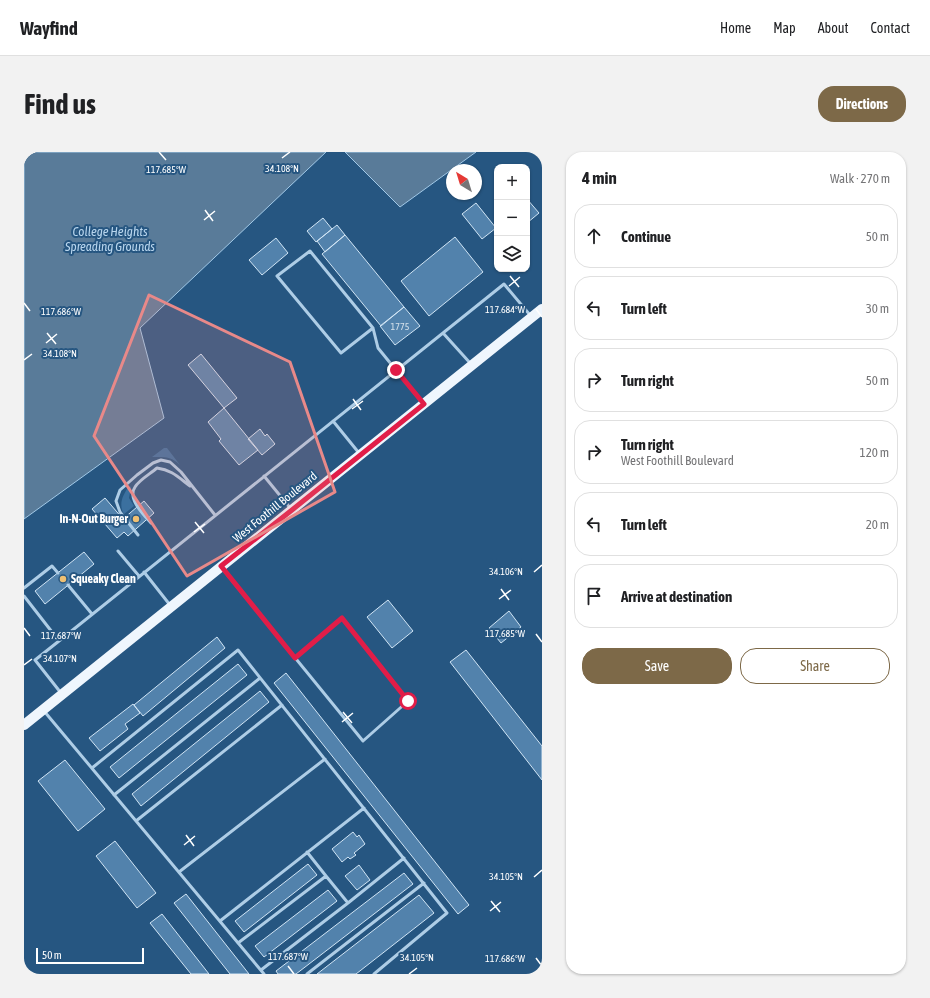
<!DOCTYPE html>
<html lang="en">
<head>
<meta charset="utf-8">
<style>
	:root { --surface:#fff; --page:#f2f2f2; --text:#202124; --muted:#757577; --line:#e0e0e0; --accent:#7d6948 }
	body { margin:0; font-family:"Asap Condensed",sans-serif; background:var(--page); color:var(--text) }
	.controls { position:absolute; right:12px; top:12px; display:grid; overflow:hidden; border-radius:8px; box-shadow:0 1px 3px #0004 }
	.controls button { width:36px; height:36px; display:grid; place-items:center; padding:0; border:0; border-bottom:1px solid var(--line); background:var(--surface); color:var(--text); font:20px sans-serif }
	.compass { position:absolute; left:422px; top:12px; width:36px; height:36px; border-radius:50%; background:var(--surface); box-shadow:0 1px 3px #0004; rotate:322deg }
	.scale { position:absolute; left:12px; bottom:10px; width:108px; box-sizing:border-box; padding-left:4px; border:2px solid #fff; border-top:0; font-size:11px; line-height:14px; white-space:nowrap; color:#fff; -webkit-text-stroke:3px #265681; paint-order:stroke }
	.stop { position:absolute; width:12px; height:12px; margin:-9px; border:3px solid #e11d48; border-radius:50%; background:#fff }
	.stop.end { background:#e11d48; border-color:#fff; box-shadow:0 1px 4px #0008 }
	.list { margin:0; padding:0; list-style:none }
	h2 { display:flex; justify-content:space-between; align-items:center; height:52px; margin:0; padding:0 16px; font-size:17px }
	h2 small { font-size:13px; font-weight:400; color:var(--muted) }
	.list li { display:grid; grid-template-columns:26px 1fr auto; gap:12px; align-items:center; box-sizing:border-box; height:64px; margin:0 8px 8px; padding:0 8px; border:1px solid var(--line); border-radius:16px }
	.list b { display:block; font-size:15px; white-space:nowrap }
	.list p { margin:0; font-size:13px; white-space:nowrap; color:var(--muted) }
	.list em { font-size:13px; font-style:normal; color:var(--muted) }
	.actions { display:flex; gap:8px; padding:12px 16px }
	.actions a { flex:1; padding:9px 0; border:1px solid var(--accent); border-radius:16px; text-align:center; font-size:14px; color:var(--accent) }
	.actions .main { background:var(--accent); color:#fff }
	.icon { flex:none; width:22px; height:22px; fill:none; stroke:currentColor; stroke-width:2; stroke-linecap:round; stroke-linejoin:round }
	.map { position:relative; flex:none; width:518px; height:822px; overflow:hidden; border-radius:16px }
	header { display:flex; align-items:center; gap:24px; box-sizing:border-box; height:56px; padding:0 20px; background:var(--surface); border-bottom:1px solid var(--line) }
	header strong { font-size:19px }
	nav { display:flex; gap:22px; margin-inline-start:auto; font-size:14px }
	.intro { display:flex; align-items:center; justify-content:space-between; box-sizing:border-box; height:96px; padding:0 24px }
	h1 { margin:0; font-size:28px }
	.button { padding:10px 18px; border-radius:16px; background:var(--accent); color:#fff; font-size:14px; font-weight:700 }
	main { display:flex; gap:24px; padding:0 24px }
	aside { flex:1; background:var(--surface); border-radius:16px; box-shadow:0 1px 3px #0004 }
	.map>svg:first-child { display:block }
</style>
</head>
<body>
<header>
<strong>Wayfind</strong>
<nav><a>Home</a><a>Map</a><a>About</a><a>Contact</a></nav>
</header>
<div class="intro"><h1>Find us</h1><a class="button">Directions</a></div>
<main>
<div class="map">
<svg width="518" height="822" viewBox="0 0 518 822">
	<rect width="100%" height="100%" fill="#265681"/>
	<path fill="#3b709f" d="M140,296H143L156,313C147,304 140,305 128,305Z
		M105,334L107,335L105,346L110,354L100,362C94,352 99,343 105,334Z"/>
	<path fill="#597b99" stroke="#a2c9e7" d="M0,0H302L116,176L140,266L0,367Z
		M321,0H452L376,55Z"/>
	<path fill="#5282ac" stroke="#d1e5f5" d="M503,47L515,61L503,71Z
		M452,51L472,76L458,87L438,62Z
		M299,66L308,77L292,90L283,79Z
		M313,73L321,83L301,100L293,89Z
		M321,83L380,155L357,174L298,102Z
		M431,85L459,120L405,164L377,129Z
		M252,86L264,101L238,123L225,108Z
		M380,155L396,174L371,193L356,174Z
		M177,202L213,246L200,256L164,213Z
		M200,256L234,298L215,313L195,289L197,287L184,270Z
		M236,277L241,284L243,282L251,292L238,303L224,287Z
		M81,346L99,367L120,349L130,361L104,384L100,380L93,386L68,357Z
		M60,400L70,412L21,452L11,439Z
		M364,448L389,479L368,496L343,465Z
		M485,459L497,475L477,491L465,476Z
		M193,485L201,496L119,564L110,553Z
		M442,498L518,594V628L426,510Z
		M214,512L223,523L95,626L86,615Z
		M262,521L445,753L434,762L250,531Z
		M236,539L245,550L117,654L108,642Z
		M109,552L116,561L101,572L104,577L76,599L65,586Z
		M41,608L81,657L54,679L14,629Z
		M329,680L333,685L335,683L341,692L330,701L332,703L326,707L324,705L318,710L308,697Z
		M91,689L132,741L113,756L72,704Z
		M284,712L293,723L220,780L211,769Z
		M335,713L346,728L333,738L321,724Z
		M380,721L389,732L272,822H254L252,819Z
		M304,738L313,749L240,805L231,794Z
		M162,742L225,822H206L150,751Z
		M395,743L410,761L332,822H293Z
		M138,762L185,822H167L126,771Z"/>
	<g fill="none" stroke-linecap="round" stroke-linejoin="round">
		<path stroke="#aecde6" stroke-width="3" d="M349,176L317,201L253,124L286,99L349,176L354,196L398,250
			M419,181L447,212
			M309,269L335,301
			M240,324L267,357
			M127,371C120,363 103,347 111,335C115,328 126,322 133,316C148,318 154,325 166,334
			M114,383L96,360L92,349L96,338L113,323L129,311L137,308L146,310L157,320L191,363
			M94,399L115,424
			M198,416L339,589L384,549L318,466L271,506
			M120,420L146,453
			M44,433L68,462
			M0,436L28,414L34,421
			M0,444L35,489
			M37,541L11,508L35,489L480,132L506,163
			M20,559L240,822
			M68,616L214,498L423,761L350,822
			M90,643L236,526
			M112,669L258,553
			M155,720L301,607
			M324,751L380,706
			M196,769L340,656
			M214,791L302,724L283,700
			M237,818L324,751L302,724
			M283,822L400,731"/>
		<path stroke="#eff6fd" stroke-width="10" d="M0,573L518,157"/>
	</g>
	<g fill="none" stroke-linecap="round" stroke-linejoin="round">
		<path stroke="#e11d48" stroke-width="5" d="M372,218L400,252L268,358L197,414L271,506L318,466L384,549"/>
	</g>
	<path fill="#e88989" fill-opacity="0.2" stroke="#e88989" stroke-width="3" stroke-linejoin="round" d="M125,143L266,210L311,340L163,424L70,284Z"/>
	<path fill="none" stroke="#fff" stroke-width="1.5" d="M135,0L142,8M258,6L266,0M181,58L189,69M180,68L191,59M486,124L495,135M485,134L496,125M0,151L6,159M512,157L518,165M23,181L32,192M22,191L33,182M0,208L8,202M329,247L337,258M328,257L339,249M171,370L180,381M170,380L181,372M510,420L518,413M477,437L485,448M475,447L487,438M0,476L6,484M512,482L518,490M0,513L8,507M319,560L328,571M318,570L329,561M162,683L170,694M160,693L171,684M510,725L518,718M467,749L476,760M466,759L477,750M512,806L518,814M264,814L270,822M385,822L393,816"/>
	<g fill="#efc073" stroke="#265681" stroke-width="1.5">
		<circle cx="112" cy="367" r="4"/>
		<circle cx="39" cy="427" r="4"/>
	</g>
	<g text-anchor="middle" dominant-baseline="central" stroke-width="4" stroke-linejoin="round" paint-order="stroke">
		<g font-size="10" fill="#d4e0ea">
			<text x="376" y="174">1775</text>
		</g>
		<g font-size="12" fill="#fff" stroke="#265681">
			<text transform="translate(251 355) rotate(-39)">West Foothill Boulevard</text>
		</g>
		<g font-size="12" font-weight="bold" fill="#fff" stroke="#265681" text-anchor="end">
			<text x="104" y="367">In-N-Out Burger</text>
			<text x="47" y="427" text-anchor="start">Squeaky Clean</text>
		</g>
		<g font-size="13" font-style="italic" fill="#b9d6ee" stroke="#265681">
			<text x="86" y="79">College Heights<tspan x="86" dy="15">Spreading Grounds</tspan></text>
		</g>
	</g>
	<g font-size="10" text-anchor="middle" fill="#fff" stroke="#265681" stroke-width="4" stroke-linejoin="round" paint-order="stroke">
		<text x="258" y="20">34.108°N</text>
		<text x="142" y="21">117.685°W</text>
		<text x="481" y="161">117.684°W</text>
		<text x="37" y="163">117.686°W</text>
		<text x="36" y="205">34.108°N</text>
		<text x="482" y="423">34.106°N</text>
		<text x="481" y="485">117.685°W</text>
		<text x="37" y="487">117.687°W</text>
		<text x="36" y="510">34.107°N</text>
		<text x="482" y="728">34.105°N</text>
		<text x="264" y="808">117.687°W</text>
		<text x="393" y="809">34.105°N</text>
		<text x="481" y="810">117.686°W</text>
	</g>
</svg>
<div class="controls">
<button>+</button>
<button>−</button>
<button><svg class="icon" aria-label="layers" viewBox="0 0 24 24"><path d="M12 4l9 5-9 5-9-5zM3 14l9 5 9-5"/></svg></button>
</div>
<svg class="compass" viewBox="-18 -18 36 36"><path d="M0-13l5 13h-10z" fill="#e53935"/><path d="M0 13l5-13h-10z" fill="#757577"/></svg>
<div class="scale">50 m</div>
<div class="stop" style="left:384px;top:549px"></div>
<div class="stop end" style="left:372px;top:218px"></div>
</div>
<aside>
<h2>4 min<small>Walk · 270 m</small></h2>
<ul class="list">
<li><svg class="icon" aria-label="ahead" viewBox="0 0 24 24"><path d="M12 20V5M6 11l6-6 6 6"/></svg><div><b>Continue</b></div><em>50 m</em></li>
<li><svg class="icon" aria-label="left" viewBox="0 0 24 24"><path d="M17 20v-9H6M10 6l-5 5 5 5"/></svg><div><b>Turn left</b></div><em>30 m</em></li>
<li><svg class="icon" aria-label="right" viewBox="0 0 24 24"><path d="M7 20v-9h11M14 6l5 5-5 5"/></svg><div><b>Turn right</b></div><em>50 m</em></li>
<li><svg class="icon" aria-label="right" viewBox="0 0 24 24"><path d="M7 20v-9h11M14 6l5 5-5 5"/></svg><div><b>Turn right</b><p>West Foothill Boulevard</p></div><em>120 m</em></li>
<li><svg class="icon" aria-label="left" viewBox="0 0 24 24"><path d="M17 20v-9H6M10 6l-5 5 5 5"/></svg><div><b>Turn left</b></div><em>20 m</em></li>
<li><svg class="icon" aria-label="arrive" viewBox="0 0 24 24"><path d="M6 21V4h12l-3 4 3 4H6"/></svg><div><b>Arrive at destination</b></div></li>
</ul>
<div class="actions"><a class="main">Save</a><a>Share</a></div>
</aside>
</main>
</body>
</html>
